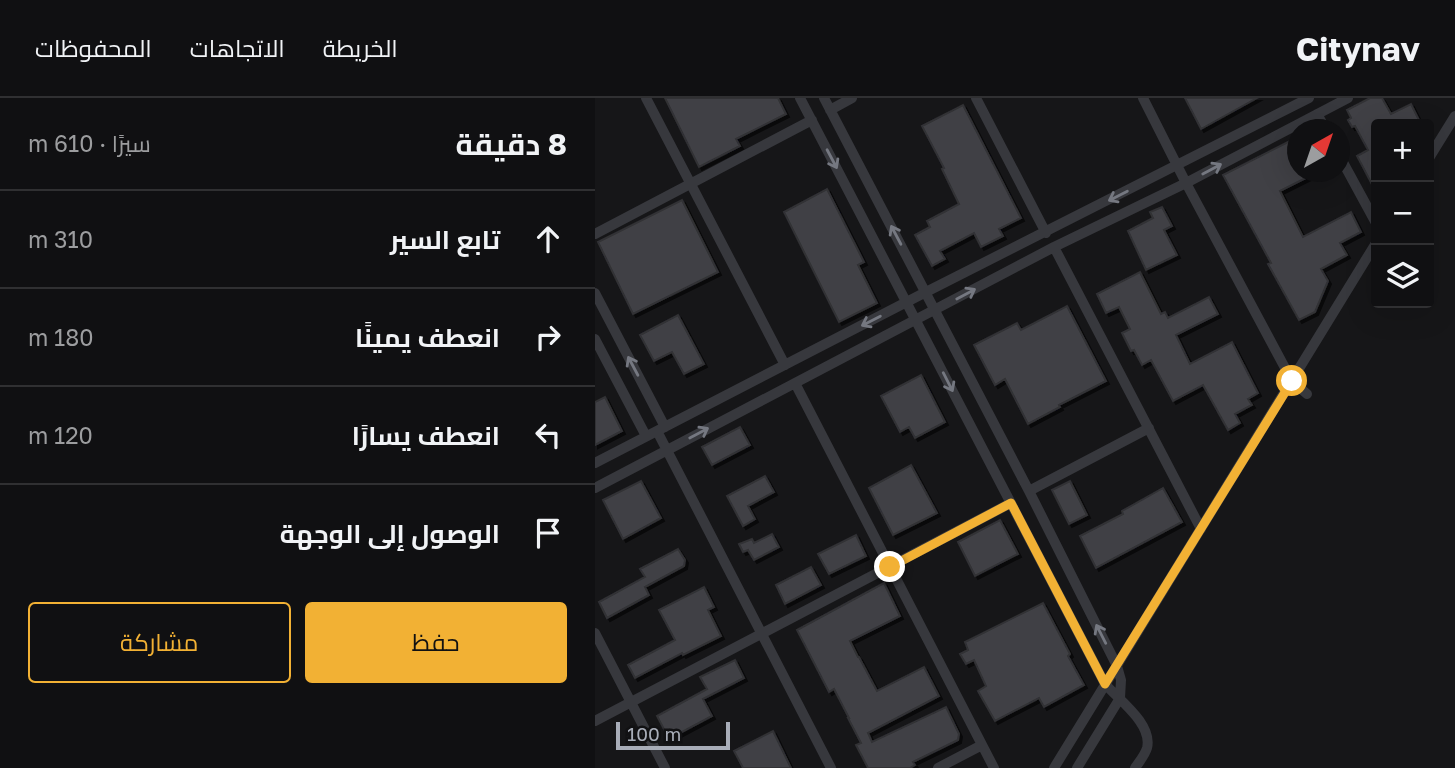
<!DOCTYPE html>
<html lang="ar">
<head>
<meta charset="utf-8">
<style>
	:root { --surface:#101012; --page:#19191b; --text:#f1f3f6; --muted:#9c9d9f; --line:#303032; --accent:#f2b134 }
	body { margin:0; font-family:"Golos Text",Cairo,sans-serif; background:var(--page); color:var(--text); direction:rtl }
	.controls { position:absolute; right:21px; top:21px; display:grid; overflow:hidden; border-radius:7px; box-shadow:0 7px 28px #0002 }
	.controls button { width:63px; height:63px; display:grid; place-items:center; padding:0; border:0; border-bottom:2px solid var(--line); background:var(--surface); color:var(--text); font:35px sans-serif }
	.compass { position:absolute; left:692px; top:21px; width:63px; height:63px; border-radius:50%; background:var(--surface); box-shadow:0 7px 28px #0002; rotate:40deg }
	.scale { position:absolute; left:21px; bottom:18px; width:114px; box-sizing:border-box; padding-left:7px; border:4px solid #a8adb8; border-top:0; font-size:19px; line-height:24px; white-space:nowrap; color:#a8adb8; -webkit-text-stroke:5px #111113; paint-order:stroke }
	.stop { position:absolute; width:21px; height:21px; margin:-16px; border:5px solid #f2b134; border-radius:50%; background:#fff }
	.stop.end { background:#f2b134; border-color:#fff; box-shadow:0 2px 7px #0008 }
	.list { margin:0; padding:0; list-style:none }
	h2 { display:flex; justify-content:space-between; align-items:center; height:91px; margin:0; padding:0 28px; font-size:30px }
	h2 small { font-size:23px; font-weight:400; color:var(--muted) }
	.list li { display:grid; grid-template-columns:46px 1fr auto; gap:21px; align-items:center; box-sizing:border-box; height:98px; padding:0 28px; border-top:2px solid var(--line) }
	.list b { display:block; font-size:26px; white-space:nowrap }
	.list em { font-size:23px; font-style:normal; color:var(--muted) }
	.actions { display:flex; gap:14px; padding:21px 28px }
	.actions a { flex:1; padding:16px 0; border:2px solid var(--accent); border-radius:7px; text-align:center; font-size:24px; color:var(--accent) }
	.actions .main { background:var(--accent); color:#111 }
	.icon { flex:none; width:38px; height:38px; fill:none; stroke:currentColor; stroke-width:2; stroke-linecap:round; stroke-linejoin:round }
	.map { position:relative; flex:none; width:860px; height:670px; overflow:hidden; direction:ltr }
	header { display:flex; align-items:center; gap:42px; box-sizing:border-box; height:98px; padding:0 35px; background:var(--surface); border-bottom:2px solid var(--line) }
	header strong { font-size:33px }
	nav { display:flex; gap:38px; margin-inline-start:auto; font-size:24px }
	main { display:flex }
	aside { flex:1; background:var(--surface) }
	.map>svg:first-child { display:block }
</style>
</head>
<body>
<header>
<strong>Citynav</strong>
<nav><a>الخريطة</a><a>الاتجاهات</a><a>المحفوظات</a></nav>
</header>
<main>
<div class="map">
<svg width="860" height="670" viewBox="0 0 860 670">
	<defs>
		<filter id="shadow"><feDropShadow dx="3" dy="3" stdDeviation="0" flood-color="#0009"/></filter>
	</defs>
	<rect width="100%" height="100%" fill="#161618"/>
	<path fill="#404145" stroke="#303034" stroke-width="2" filter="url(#shadow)" d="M70,0H183L191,16L141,41L145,48L104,69Z
		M590,0H662L606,31Z
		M775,0H787L796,16L816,6L826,26H781V94L762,58L773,52L760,28L757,29L753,22L756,20L752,12Z
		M368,7L426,120L404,131L408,138L386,149L379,135L345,153L350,161L337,168L320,137L335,129L332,123L364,106L347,71L349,70L327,28Z
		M703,39V74H723L685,93L708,139L756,114L766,134L745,145L752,157L726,171L733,183L720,214L704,222L673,166L676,165L628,77Z
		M232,91L269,164L263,167L282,205L244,224L189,114Z
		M87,102L123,174L38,216L3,144Z
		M567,109L577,128L569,132L582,157L551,172L533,133L558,120L555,114Z
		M545,174L566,216L570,214L573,220L614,199L623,216L581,237L595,266L637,244L663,295L653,301L657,307L640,316L645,325L633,332L608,287L578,303L556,262L547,267L539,252L536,253L527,235L535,231L524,209L511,215L502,196Z
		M472,208L511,283L464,307L465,309L433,326L410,281L400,287L379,247L422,225L426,232Z
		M83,217L109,266L89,276L77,254L59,263L45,237Z
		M326,277L350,324L320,340L314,329L305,334L286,298Z
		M10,299L27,333L0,347V304Z
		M145,329L155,347L117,367L107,349Z
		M316,367L342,415L298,437L274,390Z
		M170,378L179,394L153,408L160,421L148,428L132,398Z
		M46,383L66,420L28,441L8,402Z
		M475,383L492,417L474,426L457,392Z
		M568,390L587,424L501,470L485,438L528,416L527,413Z
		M405,422L423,456L380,478L363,444Z
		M177,436L184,449L159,462L153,452L148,454L144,446L157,441L159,445Z
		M261,437L271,458L234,476L223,456Z
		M83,451L90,462L89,468L50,489L54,497L12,520L4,504L50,479L45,471Z
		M216,469L226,487L190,506L181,487Z
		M289,485L305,518L255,543L263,559H264L282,593L329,569L344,598L273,635L277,644L351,609L364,636L363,642L318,664L320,667L315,670H273L261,647L266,645L253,620H254L239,591L234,594L202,532Z
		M109,489L119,509L113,512L126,538L88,557L87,555L40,580L33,567L80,542L64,512Z
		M448,505L475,556L473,558L489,587L449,609L444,600L400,623L383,593L391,588L379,562L371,566L365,556L373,552L370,544Z
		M140,562L149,580L108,601L117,618L74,641L62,618L112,591L105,579Z
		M178,633L196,670H148L139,653Z"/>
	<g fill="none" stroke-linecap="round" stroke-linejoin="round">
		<path stroke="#37383d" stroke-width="10" d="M51,0L190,267
			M205,0L510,586C524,602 558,626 552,650C550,657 544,664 540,670
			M229,0L434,393L522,568L526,582L525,600L482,670
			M381,0L451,135
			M548,0L591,85L697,283L712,296
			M235,12L257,0
			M722,16L731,32
			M744,57L781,125
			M834,60L860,18
			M0,136L217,22
			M459,149L606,431
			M0,195L70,329
			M0,241L51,338
			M200,285L399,670
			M62,333L236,670
			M0,365L331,194L714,0
			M0,390L459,149L591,85L753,0
			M434,393L554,330
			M0,535L70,670
			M0,623L416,405
			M343,670L387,647
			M459,670L781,145"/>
	</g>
	<defs><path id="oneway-shaft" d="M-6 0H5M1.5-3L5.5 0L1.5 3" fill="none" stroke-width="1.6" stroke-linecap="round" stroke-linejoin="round" transform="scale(1.75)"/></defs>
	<g stroke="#757881">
		<use href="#oneway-shaft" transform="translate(237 61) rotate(62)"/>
		<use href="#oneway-shaft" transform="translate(617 71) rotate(-28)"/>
		<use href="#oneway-shaft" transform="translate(523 98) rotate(153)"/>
		<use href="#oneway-shaft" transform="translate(301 137) rotate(-118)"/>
		<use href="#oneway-shaft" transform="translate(371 196) rotate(-28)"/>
		<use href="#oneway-shaft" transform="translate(276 223) rotate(153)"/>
		<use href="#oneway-shaft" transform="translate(38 268) rotate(-118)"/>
		<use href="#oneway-shaft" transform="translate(353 284) rotate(63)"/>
		<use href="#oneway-shaft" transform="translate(104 335) rotate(-28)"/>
		<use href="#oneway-shaft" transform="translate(506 536) rotate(-117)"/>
	</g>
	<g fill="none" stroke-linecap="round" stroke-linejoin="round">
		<path stroke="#f2b134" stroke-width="9" d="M295,469L416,405L510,586L697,283"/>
	</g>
</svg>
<div class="controls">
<button>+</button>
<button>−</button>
<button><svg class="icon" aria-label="layers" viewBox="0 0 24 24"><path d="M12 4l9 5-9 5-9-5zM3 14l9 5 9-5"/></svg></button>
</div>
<svg class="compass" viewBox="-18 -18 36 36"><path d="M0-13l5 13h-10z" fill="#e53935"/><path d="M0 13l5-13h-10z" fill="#9c9d9f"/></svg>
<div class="scale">100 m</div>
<div class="stop" style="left:697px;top:283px"></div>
<div class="stop end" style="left:295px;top:469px"></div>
</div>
<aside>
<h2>8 دقيقة<small>سيرًا · 610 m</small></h2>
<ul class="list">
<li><svg class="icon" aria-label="ahead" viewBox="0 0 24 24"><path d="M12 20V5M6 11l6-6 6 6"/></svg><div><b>تابع السير</b></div><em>310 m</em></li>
<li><svg class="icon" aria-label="right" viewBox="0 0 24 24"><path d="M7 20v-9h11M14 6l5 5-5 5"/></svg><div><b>انعطف يمينًا</b></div><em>180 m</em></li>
<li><svg class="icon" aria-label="left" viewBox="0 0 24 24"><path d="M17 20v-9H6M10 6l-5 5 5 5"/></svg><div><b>انعطف يسارًا</b></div><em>120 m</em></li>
<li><svg class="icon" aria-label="arrive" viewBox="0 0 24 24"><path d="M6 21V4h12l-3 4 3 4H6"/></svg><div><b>الوصول إلى الوجهة</b></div></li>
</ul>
<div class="actions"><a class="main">حفظ</a><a>مشاركة</a></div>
</aside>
</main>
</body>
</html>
